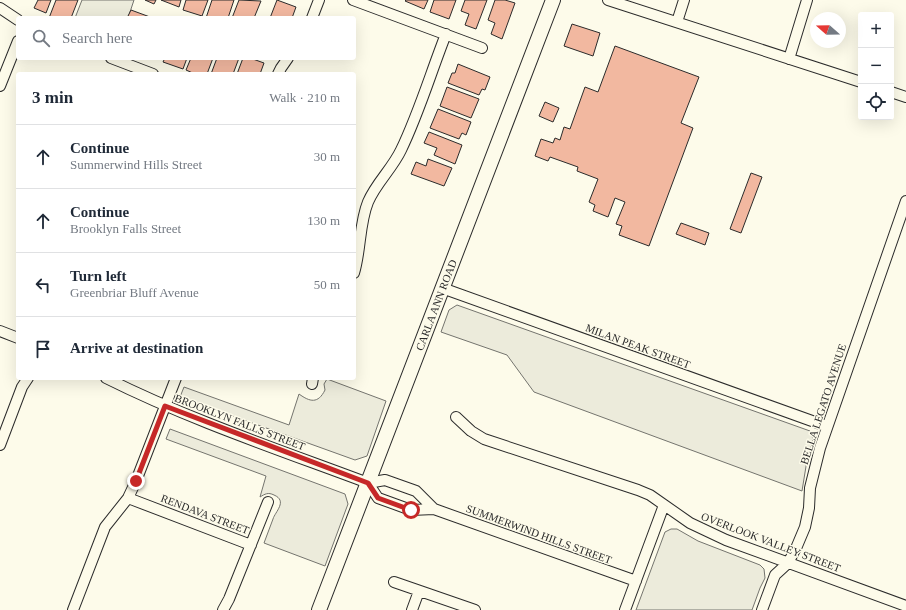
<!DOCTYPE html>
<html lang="en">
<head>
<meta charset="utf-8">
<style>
	:root { --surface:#fff; --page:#f2f2f3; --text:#1f2937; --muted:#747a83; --line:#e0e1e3 }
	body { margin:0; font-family:"Times New Roman",serif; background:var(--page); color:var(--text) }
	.controls { position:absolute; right:12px; top:12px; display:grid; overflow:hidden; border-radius:4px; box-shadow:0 4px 16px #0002 }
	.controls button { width:36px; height:36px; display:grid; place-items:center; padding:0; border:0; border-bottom:1px solid var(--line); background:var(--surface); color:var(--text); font:20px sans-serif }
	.compass { position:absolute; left:810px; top:12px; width:36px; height:36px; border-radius:50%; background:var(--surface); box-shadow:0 4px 16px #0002; rotate:290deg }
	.stop { position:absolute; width:12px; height:12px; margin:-9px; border:3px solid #c62828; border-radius:50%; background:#fff }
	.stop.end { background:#c62828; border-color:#fff; box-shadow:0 1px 4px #0008 }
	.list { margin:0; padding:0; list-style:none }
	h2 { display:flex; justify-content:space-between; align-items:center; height:52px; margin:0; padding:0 16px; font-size:17px }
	h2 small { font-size:13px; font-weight:400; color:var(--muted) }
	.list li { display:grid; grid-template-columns:26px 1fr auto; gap:12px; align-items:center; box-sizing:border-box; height:64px; padding:0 16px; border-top:1px solid var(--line) }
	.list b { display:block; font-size:15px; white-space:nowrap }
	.list p { margin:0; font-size:13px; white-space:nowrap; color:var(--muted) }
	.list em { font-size:13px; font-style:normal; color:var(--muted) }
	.icon { flex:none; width:22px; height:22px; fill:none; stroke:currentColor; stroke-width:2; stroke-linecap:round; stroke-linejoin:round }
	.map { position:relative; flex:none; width:906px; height:610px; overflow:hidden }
	.search { position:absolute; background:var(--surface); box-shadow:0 4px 16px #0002; left:16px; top:16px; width:340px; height:44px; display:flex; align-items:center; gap:10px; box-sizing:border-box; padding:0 14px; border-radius:4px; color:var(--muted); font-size:15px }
	.panel { position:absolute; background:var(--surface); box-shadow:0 4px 16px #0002; left:16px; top:72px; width:340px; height:308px; border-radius:4px }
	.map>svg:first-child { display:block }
</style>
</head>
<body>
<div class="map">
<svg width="906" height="610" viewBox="0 0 906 610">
	<rect width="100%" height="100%" fill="#fdfbea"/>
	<path fill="#ecebdb" stroke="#74746e" d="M82,0H134L128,18H75Z
		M457,305L810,431L813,439L808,454L802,491L534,392L507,355L441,332L449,310Z
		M327,379L386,401L367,456L355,460L180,397L184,387L289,425L299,394C310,402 318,404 325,390L324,384Z
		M170,429L345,494L348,504L325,566L264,543C267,535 270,527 273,519C275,512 288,501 274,495C268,492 265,494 260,497L266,476L166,439Z
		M671,529H677L698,541L760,565L764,569L765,578L760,588L752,610H636L665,532Z"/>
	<path fill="#f2b8a0" stroke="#2b2b2b" d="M38,0H51L46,13L34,8Z
		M56,0H78L71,18H49Z
		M145,0H156L154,4Z
		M161,0H181L179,7Z
		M186,0H208L202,16L183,10Z
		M212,0H234L228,18H206Z
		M239,0L261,1L254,18H232Z
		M277,0L296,7L292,18H270Z
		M406,0H428L424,9L405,1Z
		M434,0H456L449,19L430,12Z
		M465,0H487L476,29L465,25L469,14L461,11Z
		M495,0H505L515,3L502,39L491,34L495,23L488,20Z
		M131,10L150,17L149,18H127Z
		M572,24L600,33L593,56L564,46Z
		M615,46L699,77L681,123L693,128L649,246L619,235L622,226L616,224L625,202L615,198L608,217L593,211L595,205L589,202L598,179L577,171L578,167L550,157L548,161L535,156L541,139L553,143L555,138L560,140L564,127L570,129L585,87L598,92Z
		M165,58H187L183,69L163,62Z
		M191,58H213L207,74H195L186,70Z
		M217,58H239L233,74H211Z
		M243,58H250L264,63L260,74H237Z
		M458,64L490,77L485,90L482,89L479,95L448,83L452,73H455Z
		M447,87L479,99L471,118L440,106Z
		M545,102L559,108L553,122L539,116Z
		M438,109L471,122L466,135L462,133L459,139L430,128Z
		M429,132L462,145L455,164L434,155L437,148L424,143Z
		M428,159L452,168L444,186L411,174L416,162L426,166Z
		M751,173L762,177L741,233L730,229Z
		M681,223L709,233L705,245L676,234Z"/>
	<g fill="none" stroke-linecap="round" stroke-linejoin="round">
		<g stroke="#2b2b2b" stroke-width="12">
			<path id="street" d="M353,0L482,48
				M608,0L861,82
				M0,8L18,20
				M312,18L319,0
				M677,22L684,0
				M111,58L153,74
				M789,59L807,0
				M278,74L281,68L288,58
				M0,86L18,41
				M891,92L906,97
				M354,273C361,250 359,224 368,202C376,183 392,169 401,150C419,113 431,72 446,34
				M442,288L826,426
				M0,331L18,338
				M106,378C190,420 280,450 368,483
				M312,384L313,378
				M456,417L471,431L484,439L638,490L650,495L690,523L726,540L906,606
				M0,445L22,387L28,378
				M368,483L378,498L411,510L434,509L636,581
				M368,483L385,480L416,491L434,509
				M128,498L251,545
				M394,582L475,610
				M73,610L105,527L128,498L136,481L176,378
				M223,610L229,599L268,502
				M412,610L419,591
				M625,610L664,505
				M762,610L775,575L788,563L797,546L805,527L809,508L810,488L820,448L906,201"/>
		</g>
		<g stroke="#2b2b2b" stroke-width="16">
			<path id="secondary" d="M319,610L553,0"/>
		</g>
		<use href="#street" stroke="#fdfbea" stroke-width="10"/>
		<use href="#secondary" stroke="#fdfbea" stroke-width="14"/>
	</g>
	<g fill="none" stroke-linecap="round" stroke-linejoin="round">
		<path stroke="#c62828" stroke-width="5" d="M136,481L165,406L368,483L378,498L411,510"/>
	</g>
	<g text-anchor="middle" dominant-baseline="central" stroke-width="3" stroke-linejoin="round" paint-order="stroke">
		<g font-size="11" fill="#2b2b2b" stroke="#fdfbea">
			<text transform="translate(436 305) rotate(-69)">CARLA ANN ROAD</text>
			<text transform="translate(638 346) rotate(20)">MILAN PEAK STREET</text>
			<text transform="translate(823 404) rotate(-72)">BELLA LEGATO AVENUE</text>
			<text transform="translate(240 422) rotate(21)">BROOKLYN FALLS STREET</text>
			<text transform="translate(205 514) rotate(21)">RENDAVA STREET</text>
			<text transform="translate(539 534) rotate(20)">SUMMERWIND HILLS STREET</text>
			<text transform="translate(771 542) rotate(21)">OVERLOOK VALLEY STREET</text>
		</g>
	</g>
</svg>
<div class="controls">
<button>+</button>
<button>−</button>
<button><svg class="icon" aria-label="locate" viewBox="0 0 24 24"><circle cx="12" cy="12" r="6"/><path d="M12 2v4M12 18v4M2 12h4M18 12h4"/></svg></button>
</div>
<svg class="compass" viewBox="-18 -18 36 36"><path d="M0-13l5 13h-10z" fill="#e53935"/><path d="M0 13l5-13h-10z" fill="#747a83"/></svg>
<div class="stop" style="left:411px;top:510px"></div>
<div class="stop end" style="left:136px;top:481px"></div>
<div class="search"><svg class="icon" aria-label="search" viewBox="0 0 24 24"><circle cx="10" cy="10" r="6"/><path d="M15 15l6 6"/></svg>Search here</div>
<section class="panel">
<h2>3 min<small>Walk · 210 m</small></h2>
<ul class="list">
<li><svg class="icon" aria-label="ahead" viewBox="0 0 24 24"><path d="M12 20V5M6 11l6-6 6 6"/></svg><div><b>Continue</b><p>Summerwind Hills Street</p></div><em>30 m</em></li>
<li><svg class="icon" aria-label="ahead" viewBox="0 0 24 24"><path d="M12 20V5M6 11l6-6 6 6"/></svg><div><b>Continue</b><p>Brooklyn Falls Street</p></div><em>130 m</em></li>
<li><svg class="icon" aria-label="left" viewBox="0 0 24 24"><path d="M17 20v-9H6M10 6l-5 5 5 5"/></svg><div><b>Turn left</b><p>Greenbriar Bluff Avenue</p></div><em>50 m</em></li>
<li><svg class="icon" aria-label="arrive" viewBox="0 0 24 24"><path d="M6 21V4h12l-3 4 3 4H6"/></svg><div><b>Arrive at destination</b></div></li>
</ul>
</section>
</div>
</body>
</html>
